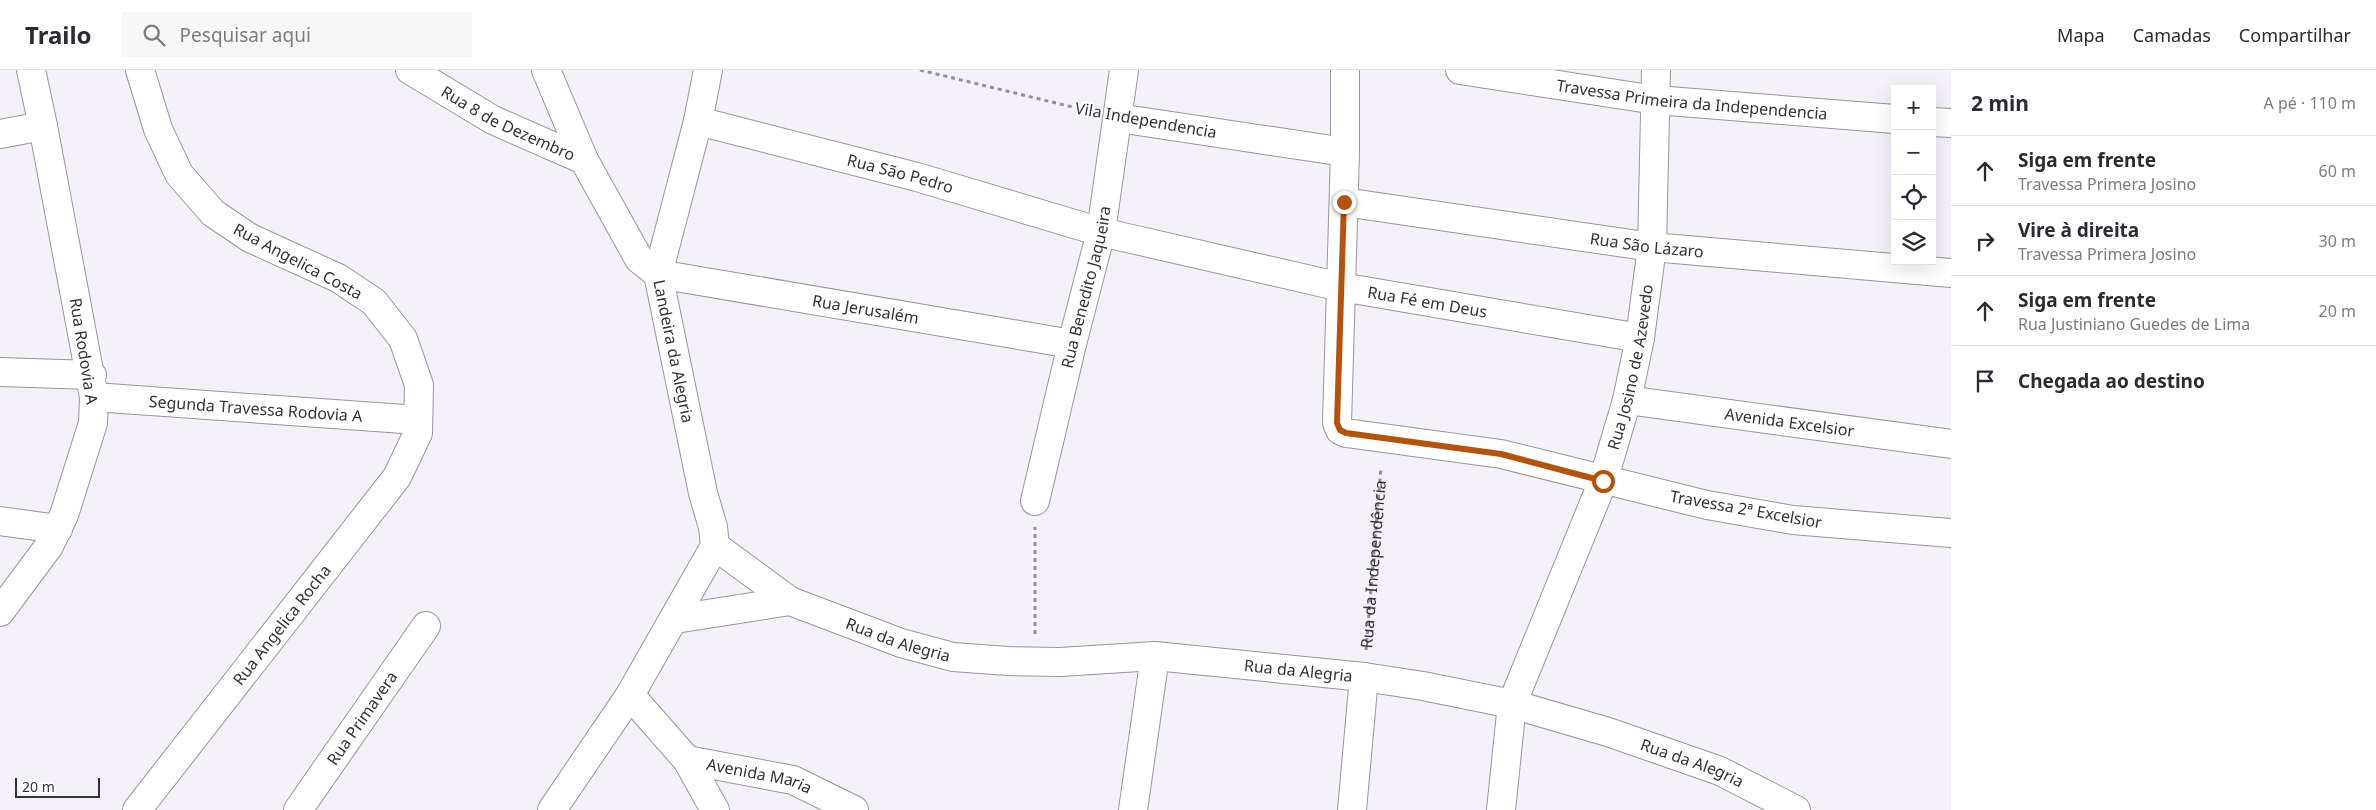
<!DOCTYPE html>
<html lang="pt">
<head>
<meta charset="utf-8">
<style>
	:root { --surface:#fff; --page:#f7f7f7; --text:#2b2b33; --muted:#7c7c81; --line:#e1e1e2 }
	body { margin:0; font-family:"Noto Sans",sans-serif; background:var(--page); color:var(--text) }
	.controls { position:absolute; right:15px; top:15px; display:grid; overflow:hidden; border-radius:0px; box-shadow:0 5px 20px #0002 }
	.controls button { width:45px; height:45px; display:grid; place-items:center; padding:0; border:0; border-bottom:1px solid var(--line); background:var(--surface); color:var(--text); font:25px sans-serif }
	.scale { position:absolute; left:15px; bottom:12px; width:85px; box-sizing:border-box; padding-left:5px; border:2px solid #343336; border-top:0; font-size:14px; line-height:18px; white-space:nowrap; color:#343336; -webkit-text-stroke:4px #fff; paint-order:stroke }
	.stop { position:absolute; width:15px; height:15px; margin:-11px; border:4px solid #b45309; border-radius:50%; background:#fff }
	.stop.end { background:#b45309; border-color:#fff; box-shadow:0 1px 5px #0008 }
	.list { margin:0; padding:0; list-style:none }
	h2 { display:flex; justify-content:space-between; align-items:center; height:65px; margin:0; padding:0 20px; font-size:21px }
	h2 small { font-size:16px; font-weight:400; color:var(--muted) }
	.list li { display:grid; grid-template-columns:32px 1fr auto; gap:15px; align-items:center; box-sizing:border-box; height:70px; padding:0 20px; border-top:1px solid var(--line) }
	.list b { display:block; font-size:19px; white-space:nowrap }
	.list p { margin:0; font-size:16px; white-space:nowrap; color:var(--muted) }
	.list em { font-size:16px; font-style:normal; color:var(--muted) }
	.icon { flex:none; width:28px; height:28px; fill:none; stroke:currentColor; stroke-width:2; stroke-linecap:round; stroke-linejoin:round }
	.map { position:relative; flex:none; width:1951px; height:740px; overflow:hidden }
	header { display:flex; align-items:center; gap:30px; box-sizing:border-box; height:70px; padding:0 25px; background:var(--surface); border-bottom:1px solid var(--line) }
	header strong { font-size:24px }
	nav { display:flex; gap:28px; margin-inline-start:auto; font-size:18px }
	.search { width:350px; height:45px; background:var(--page); display:flex; align-items:center; gap:12px; box-sizing:border-box; padding:0 18px; border-radius:0px; color:var(--muted); font-size:19px }
	main { display:flex }
	aside { flex:1; background:var(--surface) }
	.map>svg:first-child { display:block }
</style>
</head>
<body>
<header>
<strong>Trailo</strong>
<div class="search"><svg class="icon" aria-label="search" viewBox="0 0 24 24"><circle cx="10" cy="10" r="6"/><path d="M15 15l6 6"/></svg>Pesquisar aqui</div>
<nav><a>Mapa</a><a>Camadas</a><a>Compartilhar</a></nav>
</header>
<main>
<div class="map">
<svg width="1951" height="740" viewBox="0 0 1951 740">
	<rect width="100%" height="100%" fill="#f5f1f9"/>
	<g fill="none" stroke-linecap="round" stroke-linejoin="round">
		<g stroke="#9a969d" stroke-width="30">
			<g id="minor">
				<path id="s2" d="M410,0L493,50L584,90L546,0"/>
				<path id="s3" d="M708,0L698,51L658,204L703,423L713,457L715,476"/>
				<path d="M1345,0V82L1337,353L1340,360L1346,363L1501,384L1707,435L1793,450L1951,463"/>
				<path id="s4" d="M1460,0L1656,30L1895,49"/>
				<path d="M1118,48L1345,82"/>
				<path id="s5" d="M698,51L917,107L1101,162L1341,217L1640,268"/>
				<path d="M1932,52L1951,53"/>
				<path d="M0,64L43,56"/>
				<path id="s6" d="M584,90L639,189L658,204L1072,274"/>
				<path id="s7" d="M1344,132L1652,177L1951,203"/>
				<path d="M0,302L92,305"/>
				<path id="s8" d="M94,327L418,350"/>
				<path id="s9" d="M1627,330L1951,374"/>
				<path id="s10" d="M1035,431L1072,274L1101,162L1124,0"/>
				<path d="M0,451L58,459"/>
				<path id="s11" d="M715,476L790,531L901,573L953,587L1008,591L1060,592L1155,586L1364,607L1423,616L1512,634L1608,662L1720,701L1796,740"/>
				<path d="M0,542L49,476L64,445L93,353L94,327L43,56L31,0"/>
				<path d="M675,549L790,531"/>
				<path d="M630,625L687,690L715,740"/>
				<path id="s12" d="M687,690L793,710L854,740"/>
				<path id="s13" d="M137,740L397,407L418,363L419,315L403,269L374,232L338,208L250,168L213,143L179,104L158,59L140,0"/>
				<path id="s14" d="M298,740L426,556"/>
				<path d="M552,740L630,625L715,476"/>
				<path d="M1133,740L1155,586"/>
				<path d="M1352,740L1364,607"/>
				<path id="s15" d="M1501,740L1512,634L1603,411L1627,330L1640,268L1652,177L1656,0"/>
			</g>
		</g>
		<g stroke="#939096" stroke-width="3" stroke-dasharray="4 4" stroke-linecap="butt">
			<path d="M920,0L1089,41"/>
			<path d="M1035,564V457"/>
			<path id="s1" d="M1366,580L1381,397"/>
		</g>
		<use href="#minor" stroke="#fff" stroke-width="28"/>
	</g>
	<g fill="none" stroke-linecap="round" stroke-linejoin="round">
		<path stroke="#b45309" stroke-width="6" d="M1344,132L1337,353L1340,360L1346,363L1501,384L1603,411"/>
	</g>
	<g text-anchor="middle" dominant-baseline="central" stroke-width="4" stroke-linejoin="round" paint-order="stroke">
		<g font-size="16" fill="#343336" stroke="#fff">
			<text stroke="none"><textPath href="#s4" startOffset="234">Travessa Primeira da Independencia</textPath></text>
			<text transform="translate(1146 50) rotate(10)">Vila Independencia</text>
			<text stroke="none"><textPath href="#s2" startOffset="112">Rua 8 de Dezembro</textPath></text>
			<text stroke="none"><textPath href="#s5" startOffset="209">Rua São Pedro</textPath></text>
			<text stroke="none"><textPath href="#s7" startOffset="306">Rua São Lázaro</textPath></text>
			<text transform="translate(298 191) rotate(28)">Rua Angelica Costa</text>
			<text stroke="none"><textPath href="#s10" startOffset="220">Rua Benedito Jaqueira</textPath></text>
			<text stroke="none"><textPath href="#s5" startOffset="752">Rua Fé em Deus</textPath></text>
			<text stroke="none"><textPath href="#s6" startOffset="348">Rua Jerusalém</textPath></text>
			<text transform="translate(84 281) rotate(81)">Rua Rodovia A</text>
			<text stroke="none"><textPath href="#s3" startOffset="289">Landeira da Alegria</textPath></text>
			<text stroke="none"><textPath href="#s15" startOffset="465">Rua Josino de Azevedo</textPath></text>
			<text stroke="none"><textPath href="#s8" startOffset="162">Segunda Travessa Rodovia A</textPath></text>
			<text stroke="none"><textPath href="#s9" startOffset="164">Avenida Excelsior</textPath></text>
			<text transform="translate(1746 439) rotate(10)">Travessa 2ª Excelsior</text>
			<text stroke="none"><textPath href="#s1" startOffset="86">Rua da Independência</textPath></text>
			<text stroke="none"><textPath href="#s13" startOffset="235">Rua Angelica Rocha</textPath></text>
			<text stroke="none"><textPath href="#s11" startOffset="208">Rua da Alegria</textPath></text>
			<text stroke="none"><textPath href="#s11" startOffset="612">Rua da Alegria</textPath></text>
			<text stroke="none"><textPath href="#s14" startOffset="112">Rua Primavera</textPath></text>
			<text stroke="none"><textPath href="#s11" startOffset="1018">Rua da Alegria</textPath></text>
			<text stroke="none"><textPath href="#s12" startOffset="74">Avenida Maria</textPath></text>
		</g>
	</g>
</svg>
<div class="controls">
<button>+</button>
<button>−</button>
<button><svg class="icon" aria-label="locate" viewBox="0 0 24 24"><circle cx="12" cy="12" r="6"/><path d="M12 2v4M12 18v4M2 12h4M18 12h4"/></svg></button>
<button><svg class="icon" aria-label="layers" viewBox="0 0 24 24"><path d="M12 4l9 5-9 5-9-5zM3 14l9 5 9-5"/></svg></button>
</div>
<div class="scale">20 m</div>
<div class="stop" style="left:1603px;top:411px"></div>
<div class="stop end" style="left:1344px;top:132px"></div>
</div>
<aside>
<h2>2 min<small>A pé · 110 m</small></h2>
<ul class="list">
<li><svg class="icon" aria-label="ahead" viewBox="0 0 24 24"><path d="M12 20V5M6 11l6-6 6 6"/></svg><div><b>Siga em frente</b><p>Travessa Primera Josino</p></div><em>60 m</em></li>
<li><svg class="icon" aria-label="right" viewBox="0 0 24 24"><path d="M7 20v-9h11M14 6l5 5-5 5"/></svg><div><b>Vire à direita</b><p>Travessa Primera Josino</p></div><em>30 m</em></li>
<li><svg class="icon" aria-label="ahead" viewBox="0 0 24 24"><path d="M12 20V5M6 11l6-6 6 6"/></svg><div><b>Siga em frente</b><p>Rua Justiniano Guedes de Lima</p></div><em>20 m</em></li>
<li><svg class="icon" aria-label="arrive" viewBox="0 0 24 24"><path d="M6 21V4h12l-3 4 3 4H6"/></svg><div><b>Chegada ao destino</b></div></li>
</ul>
</aside>
</main>
</body>
</html>
